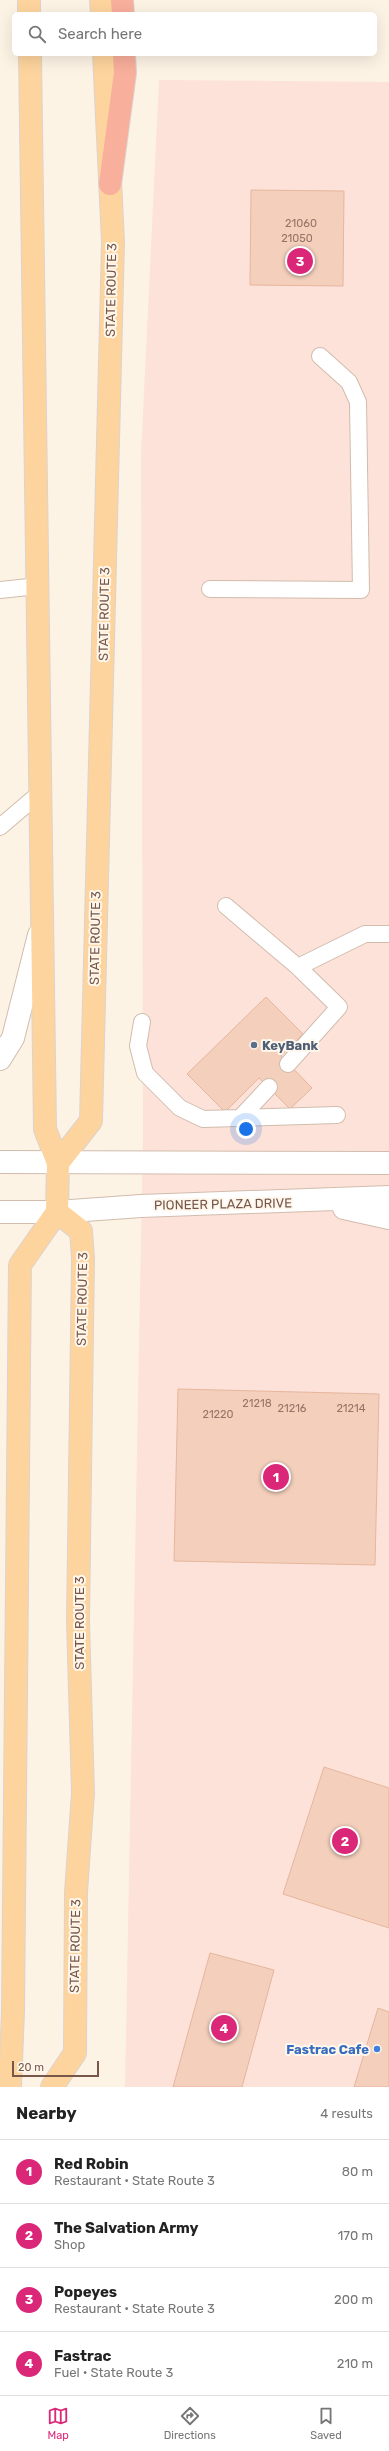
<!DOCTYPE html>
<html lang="en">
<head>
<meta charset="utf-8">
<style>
	:root { --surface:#fff; --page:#f2f2f2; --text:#222; --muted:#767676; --line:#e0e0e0; --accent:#db2777 }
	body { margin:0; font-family:Rubik,sans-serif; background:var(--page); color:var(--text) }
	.scale { position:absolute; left:12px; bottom:10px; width:87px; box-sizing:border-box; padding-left:4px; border:2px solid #775749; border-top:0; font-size:11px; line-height:14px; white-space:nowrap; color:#775749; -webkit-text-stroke:3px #fff7ec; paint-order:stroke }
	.you { position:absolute; left:246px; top:1129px; width:14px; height:14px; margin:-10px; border:3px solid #fff; border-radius:50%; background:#1a73e8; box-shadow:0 0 0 6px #1a73e833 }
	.badge { display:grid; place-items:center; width:26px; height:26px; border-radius:50%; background:var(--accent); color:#fff; font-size:13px; font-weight:700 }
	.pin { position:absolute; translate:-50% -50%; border:2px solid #fff; box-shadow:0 1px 4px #0006 }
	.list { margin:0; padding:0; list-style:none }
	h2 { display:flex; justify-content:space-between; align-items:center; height:52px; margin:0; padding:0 16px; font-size:17px }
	h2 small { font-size:13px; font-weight:400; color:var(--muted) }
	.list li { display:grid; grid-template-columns:26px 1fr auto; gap:12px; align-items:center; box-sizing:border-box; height:64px; padding:0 16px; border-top:1px solid var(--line) }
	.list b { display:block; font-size:15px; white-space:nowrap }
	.list p { margin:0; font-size:13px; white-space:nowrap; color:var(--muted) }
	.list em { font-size:13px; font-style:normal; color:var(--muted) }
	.icon { flex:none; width:22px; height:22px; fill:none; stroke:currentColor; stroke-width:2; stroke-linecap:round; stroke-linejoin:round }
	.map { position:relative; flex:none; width:389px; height:2087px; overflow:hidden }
	.search { position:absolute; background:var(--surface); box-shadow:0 4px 16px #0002; left:12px; right:12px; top:12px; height:44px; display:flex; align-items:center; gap:10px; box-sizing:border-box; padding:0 14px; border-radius:6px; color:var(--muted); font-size:15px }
	.sheet { height:308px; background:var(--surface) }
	nav { display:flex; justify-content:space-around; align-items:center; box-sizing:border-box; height:56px; border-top:1px solid var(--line); background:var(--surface); font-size:11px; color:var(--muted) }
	nav a { display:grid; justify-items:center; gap:2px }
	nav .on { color:var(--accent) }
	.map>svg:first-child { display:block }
</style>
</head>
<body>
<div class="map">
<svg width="389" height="2087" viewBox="0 0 389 2087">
	<rect width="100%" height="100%" fill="#fdf3e5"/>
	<path fill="#fde2d9" d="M159,80L389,82V2087H125L143,1134L141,455Z"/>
	<path fill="#f3cfbc" stroke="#e6b59c" d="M251,190L344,191L343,286L250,285Z
		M266,997L303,1034L281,1056L312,1088L290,1109L259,1078L225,1112L187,1074Z
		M178,1389L379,1394L375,1565L174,1561Z
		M324,1767L389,1788V1928L283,1894Z
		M210,1953L274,1970L242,2087H173Z
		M378,2008L389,2012V2087H354Z"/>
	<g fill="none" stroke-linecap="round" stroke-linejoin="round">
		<g stroke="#d1bcad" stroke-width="18">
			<path id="lane" d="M210,589L361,590L358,402L349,382L320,356
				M0,590L38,586
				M0,827L41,792
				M226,906L298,967L339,1007L288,1064
				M298,967L365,934H389
				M142,1022L138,1046L145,1073L180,1108L203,1119L337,1115
				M240,1118L269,1087"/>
		</g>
		<g stroke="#d1bcad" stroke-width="24">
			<path id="street" d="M0,1059L13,1038L39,935
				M0,1162L389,1163
				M344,1208L389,1218
				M0,1212H57L141,1206L389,1197"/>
		</g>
		<g stroke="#dcd3d0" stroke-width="24">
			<path id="primary" d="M29,0V14
				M101,0L102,14
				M30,54L45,1129L58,1163L57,1212
				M58,1163L91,1121L113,242L104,54
				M10,2087L13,2011L20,1265L57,1212
				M52,2087L75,2053L76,1892L83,1793L78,1621L83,1258L81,1231L57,1212"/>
		</g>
		<g stroke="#dcd3d0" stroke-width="24">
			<path id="highway" d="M122,0L123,14
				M110,184L125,73L124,54"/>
		</g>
		<use href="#lane" stroke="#fff" stroke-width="16"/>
		<use href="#street" stroke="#fff" stroke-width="22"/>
		<use href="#primary" stroke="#fdd49d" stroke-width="22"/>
		<use href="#highway" stroke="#f8af9b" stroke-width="22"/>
	</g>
	<circle fill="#5c6f8a" stroke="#fff7ec" stroke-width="1.5" cx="254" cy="1045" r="4"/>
	<circle fill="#3f7fe0" stroke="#fff7ec" stroke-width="1.5" cx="377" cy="2049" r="4"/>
	<g text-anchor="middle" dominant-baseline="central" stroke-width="4" stroke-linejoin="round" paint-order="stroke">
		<g font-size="11" fill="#967566">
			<text x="301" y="223">21060</text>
			<text x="297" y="238">21050</text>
			<text x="257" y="1403">21218</text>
			<text x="292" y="1408">21216</text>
			<text x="351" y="1408">21214</text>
			<text x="218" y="1414">21220</text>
		</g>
		<g font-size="13" fill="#775749" stroke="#fff7ec">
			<text transform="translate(111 290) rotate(-89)">STATE ROUTE 3</text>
			<text transform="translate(104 614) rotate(-89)">STATE ROUTE 3</text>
			<text transform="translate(95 938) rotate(-89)">STATE ROUTE 3</text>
			<text transform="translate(223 1204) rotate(-1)">PIONEER PLAZA DRIVE</text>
			<text transform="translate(82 1299) rotate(-89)">STATE ROUTE 3</text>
			<text transform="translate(79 1623) rotate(-90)">STATE ROUTE 3</text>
			<text transform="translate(75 1946) rotate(-89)">STATE ROUTE 3</text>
		</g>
		<g font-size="13" font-weight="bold" fill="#4e5e75" stroke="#fff7ec" text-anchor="start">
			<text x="262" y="1045">KeyBank</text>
		</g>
		<g font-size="13" font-weight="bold" fill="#366cbe" stroke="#fff7ec" text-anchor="end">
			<text x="369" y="2049">Fastrac Cafe</text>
		</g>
	</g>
</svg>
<div class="scale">20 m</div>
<div class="you"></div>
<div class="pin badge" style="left:276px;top:1477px">1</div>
<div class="pin badge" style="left:345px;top:1841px">2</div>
<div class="pin badge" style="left:300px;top:261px">3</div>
<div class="pin badge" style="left:224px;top:2028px">4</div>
<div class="search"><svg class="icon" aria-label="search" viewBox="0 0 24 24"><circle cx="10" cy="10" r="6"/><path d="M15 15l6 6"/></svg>Search here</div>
</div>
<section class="sheet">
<h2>Nearby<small>4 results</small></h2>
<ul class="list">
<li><span class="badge">1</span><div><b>Red Robin</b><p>Restaurant · State Route 3</p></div><em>80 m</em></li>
<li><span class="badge">2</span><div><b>The Salvation Army</b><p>Shop</p></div><em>170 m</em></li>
<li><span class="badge">3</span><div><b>Popeyes</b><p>Restaurant · State Route 3</p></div><em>200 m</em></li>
<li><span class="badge">4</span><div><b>Fastrac</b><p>Fuel · State Route 3</p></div><em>210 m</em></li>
</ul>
</section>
<nav>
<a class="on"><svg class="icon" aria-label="map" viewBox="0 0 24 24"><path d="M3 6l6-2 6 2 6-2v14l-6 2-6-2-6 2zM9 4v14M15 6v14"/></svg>Map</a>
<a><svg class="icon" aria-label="directions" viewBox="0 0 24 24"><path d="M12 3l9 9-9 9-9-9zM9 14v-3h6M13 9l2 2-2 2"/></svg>Directions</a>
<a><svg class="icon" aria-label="saved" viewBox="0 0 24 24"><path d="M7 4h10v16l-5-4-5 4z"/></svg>Saved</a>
</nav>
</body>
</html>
